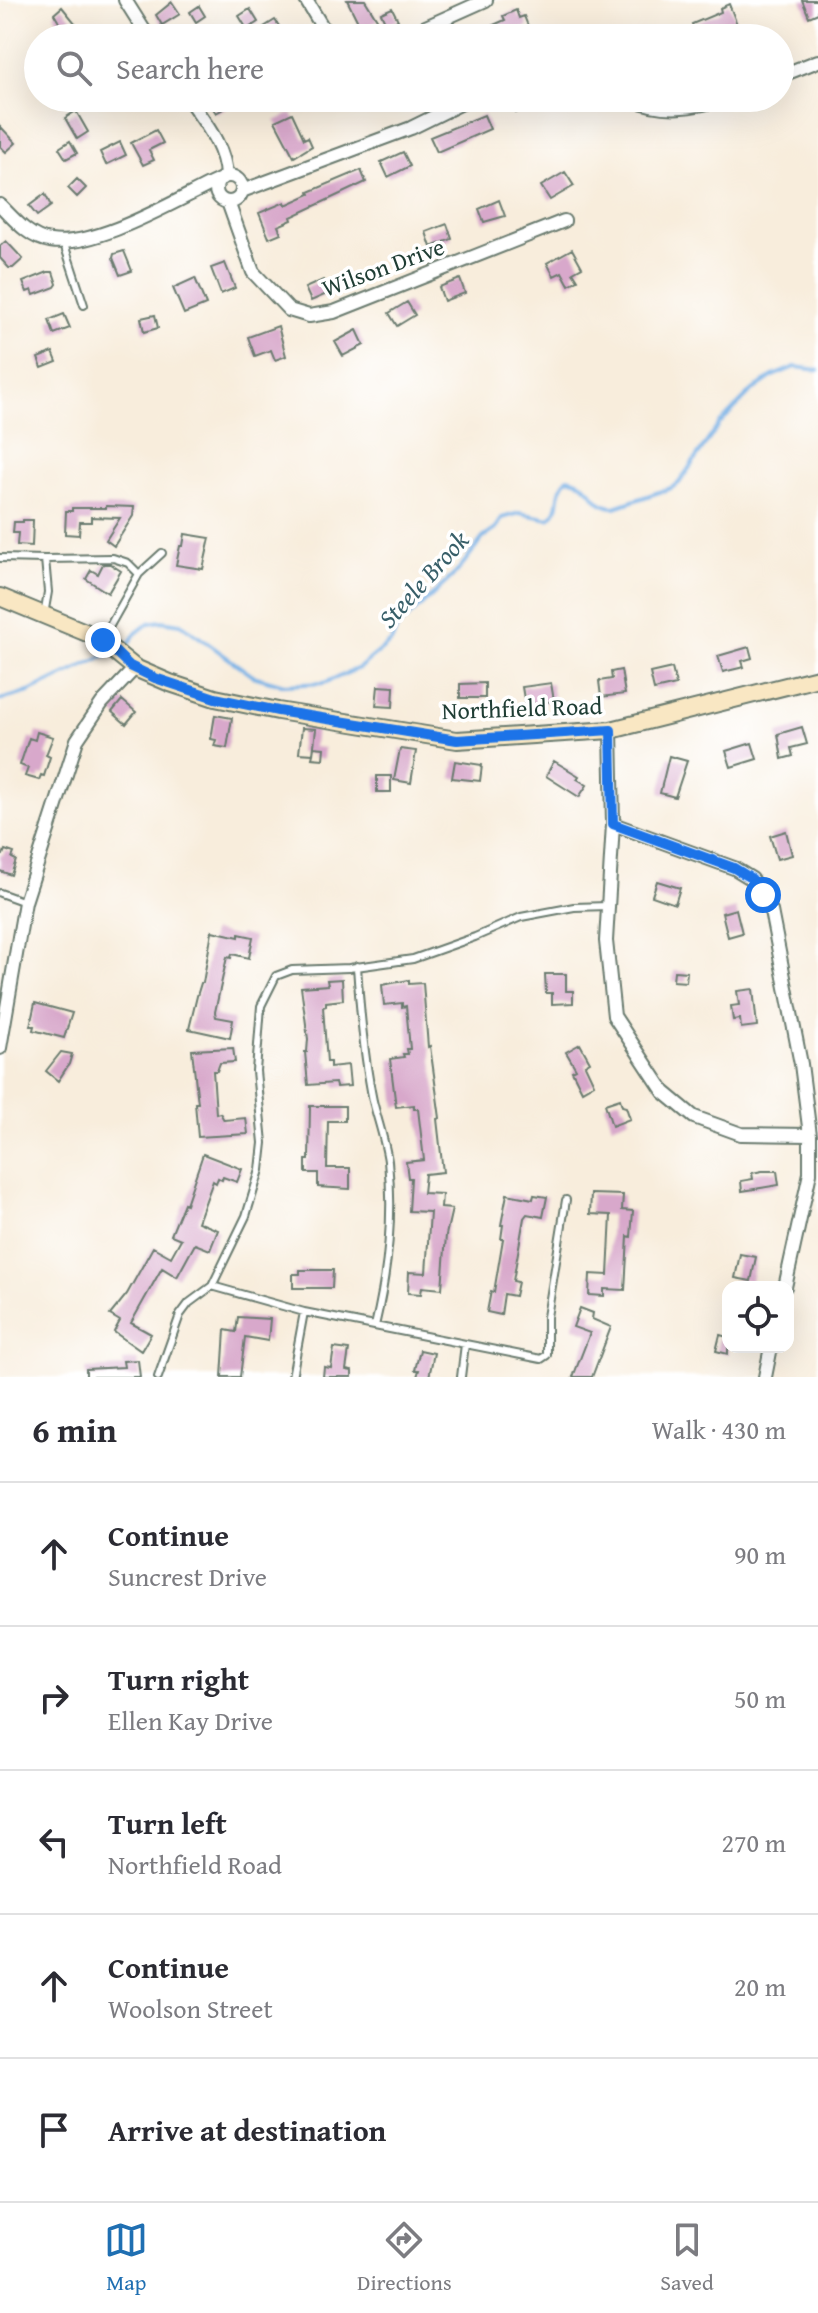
<!DOCTYPE html>
<html lang="en">
<head>
<meta charset="utf-8">
<style>
	:root { --surface:#fff; --page:#f7f7f7; --text:#2b2b33; --muted:#7c7c81; --line:#e1e1e2; --accent:#1f6fb2 }
	body { margin:0; font-family:"Gentium Book Plus",serif; background:var(--page); color:var(--text) }
	.controls { position:absolute; right:24px; bottom:24px; display:grid; overflow:hidden; border-radius:16px; box-shadow:0 8px 32px #0002 }
	.controls button { width:72px; height:72px; display:grid; place-items:center; padding:0; border:0; border-bottom:2px solid var(--line); background:var(--surface); color:var(--text); font:40px sans-serif }
	.stop { position:absolute; width:24px; height:24px; margin:-18px; border:6px solid #1a73e8; border-radius:50%; background:#fff }
	.stop.end { background:#1a73e8; border-color:#fff; box-shadow:0 2px 8px #0008 }
	.list { margin:0; padding:0; list-style:none }
	h2 { display:flex; justify-content:space-between; align-items:center; height:104px; margin:0; padding:0 32px; font-size:34px }
	h2 small { font-size:26px; font-weight:400; color:var(--muted) }
	.list li { display:grid; grid-template-columns:52px 1fr auto; gap:24px; align-items:center; box-sizing:border-box; height:144px; padding:0 32px; border-top:2px solid var(--line) }
	.list b { display:block; font-size:30px; white-space:nowrap }
	.list p { margin:0; font-size:26px; white-space:nowrap; color:var(--muted) }
	.list em { font-size:26px; font-style:normal; color:var(--muted) }
	.icon { flex:none; width:44px; height:44px; fill:none; stroke:currentColor; stroke-width:2; stroke-linecap:round; stroke-linejoin:round }
	.map { position:relative; flex:none; width:818px; height:1377px; overflow:hidden }
	.search { position:absolute; background:var(--surface); box-shadow:0 8px 32px #0002; left:24px; right:24px; top:24px; height:88px; display:flex; align-items:center; gap:20px; box-sizing:border-box; padding:0 28px; border-radius:44px; color:var(--muted); font-size:30px }
	.sheet { height:824px; background:var(--surface) }
	nav { display:flex; justify-content:space-around; align-items:center; box-sizing:border-box; height:112px; border-top:2px solid var(--line); background:var(--surface); font-size:22px; color:var(--muted) }
	nav a { display:grid; justify-items:center; gap:4px }
	nav .on { color:var(--accent) }
	.map>svg:first-child { display:block }
</style>
</head>
<body>
<div class="map">
<svg width="818" height="1377" viewBox="0 0 818 1377">
	<rect width="100%" height="100%" fill="#fff"/>
	<filter id="ink" filterUnits="userSpaceOnUse"><feTurbulence type="fractalNoise" baseFrequency=".0125" numOctaves="2"/><feDisplacementMap in="SourceGraphic" scale="16" xChannelSelector="R" yChannelSelector="G"/><feConvolveMatrix kernelMatrix="1 2 1 2 8 2 1 2 1" color-interpolation-filters="sRGB"/></filter>
	<filter id="wash" filterUnits="userSpaceOnUse"><feTurbulence type="fractalNoise" baseFrequency=".006" numOctaves="4" result="noise"/><feDisplacementMap in="SourceGraphic" scale="32" xChannelSelector="R" yChannelSelector="G"/><feGaussianBlur stdDeviation="1.8" result="paint"/><feColorMatrix in="noise" values="0 0 0 0 0 0 0 0 0 0 0 0 0 0 0 0 0 1.4 0 .05"/><feComposite in="paint" operator="in"/></filter>
	<g filter="url(#wash)">
		<rect width="100%" height="100%" fill="#f8eddc"/>
		<g fill="none" stroke-linecap="round" stroke-linejoin="round">
			<path stroke="#72aee4" stroke-width="4" d="M119,650L127,646L135,634L149,623L161,621L181,624L253,676L284,685L324,683L359,668L391,642L397,628L456,573L483,538L496,529L502,518L520,513L549,519C564,507 553,493 568,478C595,483 592,507 615,507L671,488L679,483L720,423L753,390L773,376L795,367L818,370
				M0,700L29,692L111,653"/>
		</g>
		<g id="blocks">
			<path fill="#d8a8cb" d="M347,0H365L378,21L362,30Z
				M802,0H818V13L809,17Z
				M172,2L180,14L162,25L156,15Z
				M729,4L740,32L727,38H698L692,24L721,12L720,8Z
				M199,6L205,16L196,22L190,12Z
				M62,7L76,24L60,37L54,30L60,24L54,14Z
				M392,8L398,20L387,26L381,13Z
				M250,9L258,22L247,29L239,16Z
				M516,10L519,18L524,16L528,26L506,38H494L489,27L505,20L503,16Z
				M275,20L281,29L285,38H271L264,27Z
				M211,98H243L216,113L210,104L214,102Z
				M515,98H529L532,105L516,113L510,100Z
				M76,111L88,132L77,139L65,118Z
				M292,113L304,139L308,137L312,146L294,157L275,121Z
				M484,115L490,129L437,152L430,137Z
				M0,126L16,143L6,152L0,146Z
				M156,130L163,143L149,150L154,160L143,165L131,143Z
				M70,141L77,153L66,159L59,148Z
				M120,142L126,155L106,165L100,152Z
				M403,152L410,166L388,177L381,162Z
				M361,170L366,182L291,217L292,220L278,226L281,233L269,238L259,213L285,202L286,205L310,194L309,192Z
				M565,172L574,186L550,200L541,186Z
				M77,179L86,188L77,197L68,188Z
				M45,194L51,206L37,216L29,206Z
				M499,200L505,216L484,222L479,209Z
				M447,224L452,239L431,247L426,232Z
				M6,241L23,259L13,268H9L0,258V246Z
				M572,249L582,267L573,272L578,280L569,285L562,272L554,276L547,263Z
				M124,251L132,271L120,275L113,258L114,254Z
				M225,263L235,288L221,294L211,268Z
				M48,272H53L57,284L55,287L34,295L32,290L27,292L23,282Z
				M195,278L206,305L184,314L173,288Z
				M460,279L465,293L444,301L439,287Z
				M323,280L329,293L311,301L305,288Z
				M407,302L415,315L397,326L389,313Z
				M64,314L70,328L54,334L49,320Z
				M155,315L158,328L144,332L141,318Z
				M278,326L286,356L275,360L271,350L255,356L248,337Z
				M357,330L364,345L343,356L335,342Z
				M53,352L57,362L42,368L38,358Z
				M106,506L134,507L133,516L114,546L106,540L120,518L91,517V522H80L79,535L65,534L66,511H72V508H106Z
				M23,520H33L32,546L17,545L18,533H13L14,522H23Z
				M185,534L210,538L203,569L176,565L180,546H183Z
				M103,564H110L121,571L108,593L86,579L91,570L98,574Z
				M749,647L752,658L742,661L744,667L723,672L718,656Z
				M672,668L676,685L654,690L650,673Z
				M621,670L625,694L601,697L599,681L612,679L611,672Z
				M485,683V698H460V684Z
				M551,683L554,701L525,705L522,687Z
				M378,686L394,687L393,707L376,706Z
				M122,700L136,712L126,724L112,712Z
				M215,715L232,718L227,748L214,746L216,740L211,739Z
				M802,727L807,744L791,748L793,756L782,759L778,734Z
				M302,728L316,729L313,754L314,747L324,748L323,759L312,758L313,754L299,753Z
				M37,732L53,737L46,755L50,757L44,776L41,775L39,780L25,776L28,768L20,765L29,738L35,740Z
				M752,743L757,759L731,767L726,751Z
				M400,749L416,751L411,783L394,780Z
				M669,756L687,761L675,797L660,793Z
				M455,761L482,765L480,781L452,778Z
				M554,761L579,776L577,779L587,785L579,797L546,776Z
				M377,776H391V792H377Z
				M786,831L792,855L777,859L770,836Z
				M5,850L14,853L12,858L16,860L11,875L0,871V854L3,855Z
				M657,881L680,888L675,904L652,896Z
				M736,909L742,933L728,937L722,913Z
				M212,931L239,937V934L253,937L249,958L232,954L231,958L227,957L215,1012L216,1017L233,1020L230,1038L189,1029L197,996L201,983H203Z
				M674,971L687,972L686,982L673,981Z
				M545,974H566V991H573V1003L552,1004V993H546Z
				M342,979L343,1000L326,1002V1006L323,1007L327,1062H330V1067L348,1065L350,1086L336,1087L335,1083L308,1085L305,1052H307L308,1039L301,987L328,985L327,980Z
				M409,980V984L423,983L428,1047L430,1046L440,1118L437,1119L443,1172L425,1174L423,1193L442,1194L441,1208L452,1209L446,1235L442,1289L422,1287L421,1294L408,1293L409,1272L426,1273L430,1212L409,1211L411,1178H408L406,1162L424,1160L418,1109H414V1105L396,1107L390,1059L404,1057L403,1054H408L407,1049H410L406,1006L402,1007V1003L384,1005L382,985Z
				M753,989L757,1026L741,1028L740,1019L733,1020L731,1006L739,1005L737,991Z
				M35,1003L72,1013L64,1038L33,1030L34,1026H30Z
				M580,1044L590,1062L585,1065L594,1084L582,1091L572,1071L576,1069L566,1052Z
				M233,1048L235,1062L220,1063L217,1071H213L216,1114L220,1113L224,1120L246,1118L248,1134L198,1137L195,1103H198L192,1050Z
				M61,1052L72,1054L69,1064L58,1081L46,1071Z
				M620,1099L622,1106L626,1107L630,1119L612,1126L605,1104Z
				M310,1106H345V1121H328L327,1168H350V1189L318,1187V1173H306V1160H309Z
				M203,1154L242,1169L237,1182L223,1177L222,1180L218,1178L216,1183L213,1181L198,1222L218,1230L210,1250L195,1244L177,1277L162,1268L131,1323L151,1334L141,1351L114,1332L120,1321L110,1315L127,1294L153,1247L171,1257L181,1239L171,1235L184,1203L186,1204Z
				M762,1171H777L779,1185L742,1191L741,1181L753,1179L752,1173Z
				M507,1194L533,1199L534,1195L547,1197L543,1217L527,1214L524,1218L513,1281L518,1282L515,1296L504,1294L501,1315L487,1312L491,1291L494,1292L503,1239H501L503,1225H501Z
				M591,1194L623,1195L622,1210L633,1211L631,1237L628,1236L625,1290L604,1289V1296L589,1295L590,1274L608,1275L611,1215L590,1214Z
				M740,1254L756,1257L751,1281L735,1278Z
				M300,1270H333L332,1288H293V1274H300Z
				M580,1308L593,1313L592,1319L611,1327L592,1377H573L590,1333L573,1327Z
				M238,1317L270,1319L268,1341L245,1337L240,1377H222L225,1330L236,1332Z
				M720,1335L728,1337V1354L716,1351Z
				M334,1348L349,1350L346,1370L352,1371V1377H323L324,1367L331,1368Z
				M420,1350L434,1353L429,1377H417L419,1370H415Z
				M138,1360L140,1377H86V1369L124,1367L123,1361Z"/>
		</g>
	</g>
	<g filter="url(#ink)">
		<use href="#blocks" fill-opacity="0" stroke="#6b7b6f" stroke-width="2"/>
		<g fill="none" stroke-linecap="round" stroke-linejoin="round">
			<g stroke="#6b7b6f" stroke-width="10">
				<path id="lane" d="M63,241L84,305
					M0,558L45,559
					M44,615L48,592L45,559L113,558L128,563L139,574
					M103,638L139,574L162,553
					M0,893L25,902
					M357,966C360,1012 364,1057 373,1101C378,1121 385,1141 388,1161C394,1218 388,1271 375,1326
					M212,1286L304,1312L292,1377
					M304,1312L541,1359L547,1355V1317L566,1200
					M158,1377L180,1315L189,1303L212,1286L246,1216L260,1170L263,1143L256,1071L261,1006L276,976L292,970L349,968L413,959L475,937L521,917L574,907L608,906
					M461,1377L465,1344"/>
			</g>
			<g stroke="#6b7b6f" stroke-width="16">
				<path id="street" d="M125,0L149,38
					M306,0L329,38
					M401,38L486,0
					M780,76L818,61
					M188,98C204,122 225,146 226,176
					M631,98C662,113 695,108 726,98
					M216 189a13 13 0 1 1 26 0a13 13 0 1 1-26 0Z
					M242,191L411,128L472,98
					M228,202L253,272L289,310L309,316L334,312L564,221
					M0,205C14,219 29,238 50,241C96,249 176,200 219,180
					M611,730L613,824L606,941L614,1016L664,1092L694,1117L741,1134L810,1135
					M613,824L734,868L752,879L771,911L801,1064L810,1135V1173L785,1287
					M0,1048L25,902L77,740L102,703L135,668
					M765,1377L771,1347"/>
			</g>
			<g stroke="#6b7b6f" stroke-width="20">
				<path id="secondary" d="M0,597L97,637L135,668L170,683L215,698L278,711L457,740L611,730L818,678"/>
			</g>
			<use href="#lane" stroke="#fff" stroke-width="6"/>
			<use href="#street" stroke="#fff" stroke-width="12"/>
			<use href="#secondary" stroke="#f9e7c3" stroke-width="16"/>
		</g>
	</g>
	<g fill="none" stroke-linecap="round" stroke-linejoin="round" filter="url(#ink)">
		<path stroke="#1a73e8" stroke-width="10" d="M103,640L130,666L155,678L215,698L278,711L457,740L611,730L613,824L734,868L752,879L763,895"/>
	</g>
	<g text-anchor="middle" dominant-baseline="central" stroke-width="7" stroke-linejoin="round" paint-order="stroke">
		<g font-size="24" fill="#1f3d34" stroke="#fff">
			<text transform="translate(383 267) rotate(-20)">Wilson Drive</text>
			<text transform="translate(522 708) rotate(-2)">Northfield Road</text>
		</g>
		<g font-size="26" font-style="italic" fill="#385f69" stroke="#fff">
			<text transform="translate(423 579) rotate(-48)">Steele Brook</text>
		</g>
	</g>
</svg>
<div class="controls">
<button><svg class="icon" aria-label="locate" viewBox="0 0 24 24"><circle cx="12" cy="12" r="6"/><path d="M12 2v4M12 18v4M2 12h4M18 12h4"/></svg></button>
</div>
<div class="stop" style="left:763px;top:895px"></div>
<div class="stop end" style="left:103px;top:640px"></div>
<div class="search"><svg class="icon" aria-label="search" viewBox="0 0 24 24"><circle cx="10" cy="10" r="6"/><path d="M15 15l6 6"/></svg>Search here</div>
</div>
<section class="sheet">
<h2>6 min<small>Walk · 430 m</small></h2>
<ul class="list">
<li><svg class="icon" aria-label="ahead" viewBox="0 0 24 24"><path d="M12 20V5M6 11l6-6 6 6"/></svg><div><b>Continue</b><p>Suncrest Drive</p></div><em>90 m</em></li>
<li><svg class="icon" aria-label="right" viewBox="0 0 24 24"><path d="M7 20v-9h11M14 6l5 5-5 5"/></svg><div><b>Turn right</b><p>Ellen Kay Drive</p></div><em>50 m</em></li>
<li><svg class="icon" aria-label="left" viewBox="0 0 24 24"><path d="M17 20v-9H6M10 6l-5 5 5 5"/></svg><div><b>Turn left</b><p>Northfield Road</p></div><em>270 m</em></li>
<li><svg class="icon" aria-label="ahead" viewBox="0 0 24 24"><path d="M12 20V5M6 11l6-6 6 6"/></svg><div><b>Continue</b><p>Woolson Street</p></div><em>20 m</em></li>
<li><svg class="icon" aria-label="arrive" viewBox="0 0 24 24"><path d="M6 21V4h12l-3 4 3 4H6"/></svg><div><b>Arrive at destination</b></div></li>
</ul>
</section>
<nav>
<a class="on"><svg class="icon" aria-label="map" viewBox="0 0 24 24"><path d="M3 6l6-2 6 2 6-2v14l-6 2-6-2-6 2zM9 4v14M15 6v14"/></svg>Map</a>
<a><svg class="icon" aria-label="directions" viewBox="0 0 24 24"><path d="M12 3l9 9-9 9-9-9zM9 14v-3h6M13 9l2 2-2 2"/></svg>Directions</a>
<a><svg class="icon" aria-label="saved" viewBox="0 0 24 24"><path d="M7 4h10v16l-5-4-5 4z"/></svg>Saved</a>
</nav>
</body>
</html>
